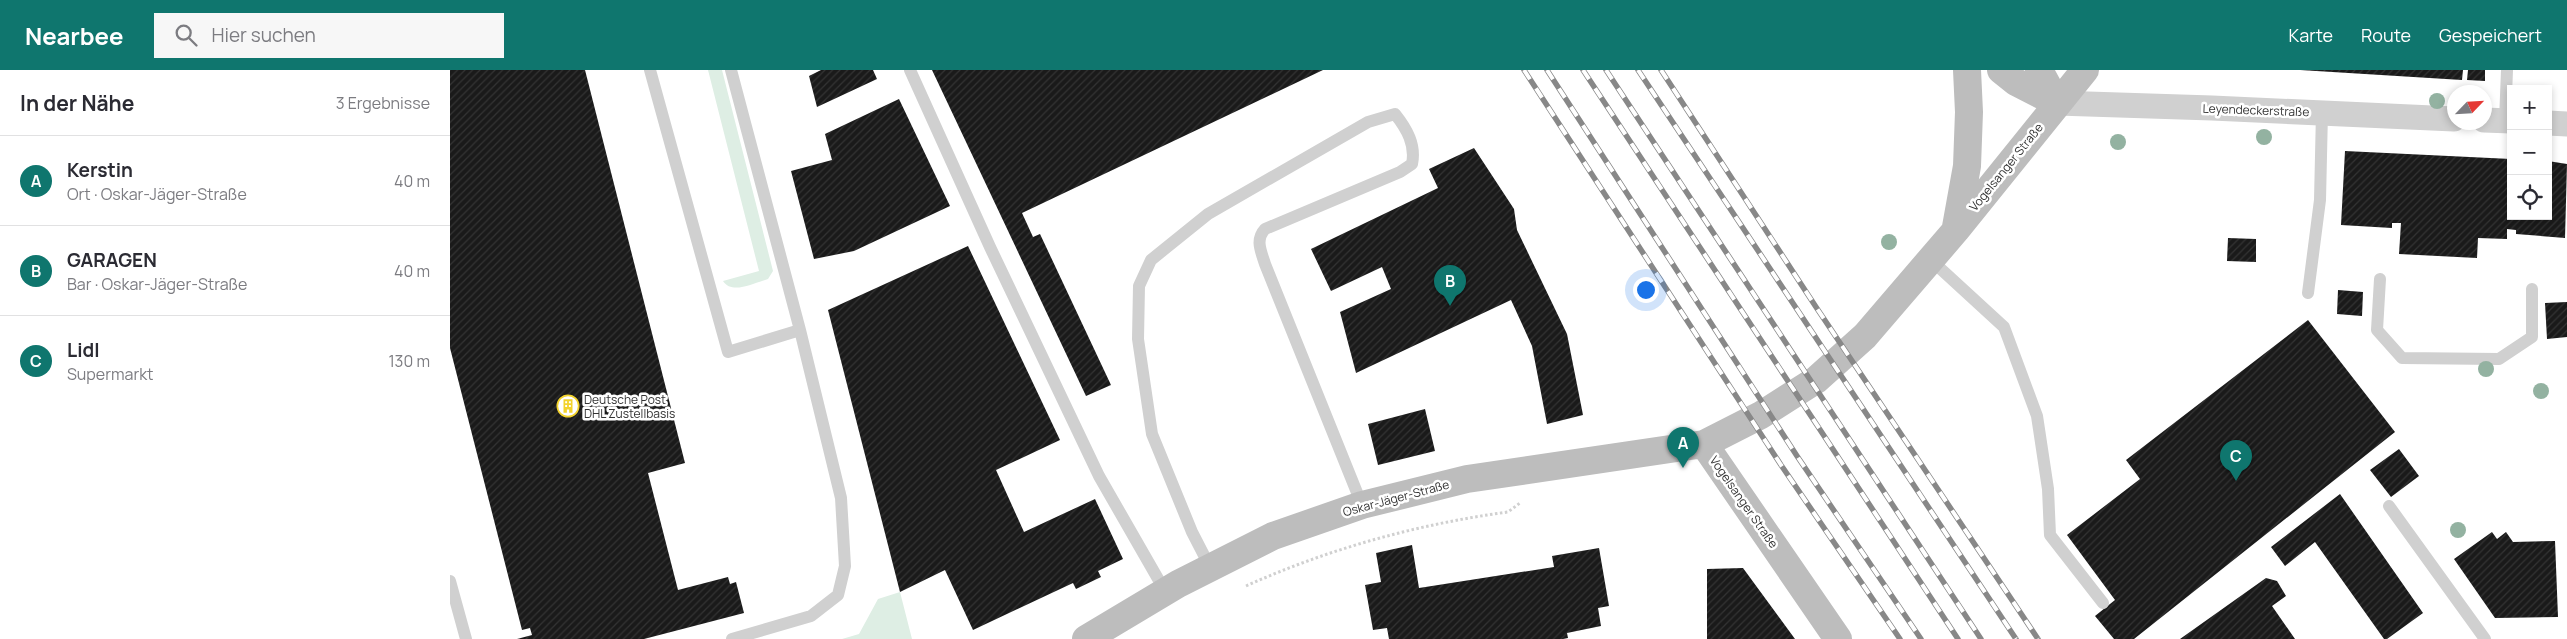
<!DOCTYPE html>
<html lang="de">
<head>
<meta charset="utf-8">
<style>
	:root { --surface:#fff; --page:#f7f7f7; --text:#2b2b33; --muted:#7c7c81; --line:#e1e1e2; --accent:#0f766e }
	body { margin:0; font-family:Manrope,sans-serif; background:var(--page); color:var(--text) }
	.controls { position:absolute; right:15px; top:15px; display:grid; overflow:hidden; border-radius:0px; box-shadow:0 2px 8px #0003 }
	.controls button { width:45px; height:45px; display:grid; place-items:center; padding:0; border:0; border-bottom:1px solid var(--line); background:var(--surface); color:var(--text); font:25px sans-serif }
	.compass { position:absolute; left:1997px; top:15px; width:45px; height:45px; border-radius:50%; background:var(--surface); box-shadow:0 2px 8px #0003; rotate:65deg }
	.you { position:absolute; left:1195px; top:219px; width:18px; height:18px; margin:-12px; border:4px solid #fff; border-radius:50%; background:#1a73e8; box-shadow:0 0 0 8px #1a73e833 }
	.badge { display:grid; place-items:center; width:32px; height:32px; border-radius:50%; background:var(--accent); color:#fff; font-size:16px; font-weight:700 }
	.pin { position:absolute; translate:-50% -41px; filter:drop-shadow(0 1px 2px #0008) }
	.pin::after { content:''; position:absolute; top:26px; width:18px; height:15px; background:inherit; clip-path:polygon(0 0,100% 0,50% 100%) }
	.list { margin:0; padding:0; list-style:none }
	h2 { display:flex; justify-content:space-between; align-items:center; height:65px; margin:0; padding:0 20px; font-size:21px }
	h2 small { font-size:16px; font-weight:400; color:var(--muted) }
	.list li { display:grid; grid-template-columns:32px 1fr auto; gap:15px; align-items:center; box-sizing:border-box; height:90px; padding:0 20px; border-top:1px solid var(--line) }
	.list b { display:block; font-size:19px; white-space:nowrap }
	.list p { margin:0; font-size:16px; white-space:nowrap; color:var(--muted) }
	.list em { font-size:16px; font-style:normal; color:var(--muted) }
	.icon { flex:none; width:28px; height:28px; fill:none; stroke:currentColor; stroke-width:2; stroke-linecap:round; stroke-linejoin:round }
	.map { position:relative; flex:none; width:2117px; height:569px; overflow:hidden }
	header { display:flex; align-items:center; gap:30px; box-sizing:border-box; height:70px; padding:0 25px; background:var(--accent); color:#fff }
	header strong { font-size:24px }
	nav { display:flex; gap:28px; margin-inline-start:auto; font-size:18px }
	.search { width:350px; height:45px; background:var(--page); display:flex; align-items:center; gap:12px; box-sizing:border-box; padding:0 18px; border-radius:0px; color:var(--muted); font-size:19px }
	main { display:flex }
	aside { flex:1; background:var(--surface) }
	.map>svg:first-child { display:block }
</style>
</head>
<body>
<header>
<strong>Nearbee</strong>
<div class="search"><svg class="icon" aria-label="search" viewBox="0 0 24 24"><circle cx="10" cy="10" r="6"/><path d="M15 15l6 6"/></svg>Hier suchen</div>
<nav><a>Karte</a><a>Route</a><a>Gespeichert</a></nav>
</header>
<main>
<aside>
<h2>In der Nähe<small>3 Ergebnisse</small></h2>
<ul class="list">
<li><span class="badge">A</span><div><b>Kerstin</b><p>Ort · Oskar-Jäger-Straße</p></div><em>40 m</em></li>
<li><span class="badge">B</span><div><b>GARAGEN</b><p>Bar · Oskar-Jäger-Straße</p></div><em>40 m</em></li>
<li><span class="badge">C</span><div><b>Lidl</b><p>Supermarkt</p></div><em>130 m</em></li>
</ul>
</aside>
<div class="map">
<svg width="2117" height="569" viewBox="0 0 2117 569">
	<defs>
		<pattern id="building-hatch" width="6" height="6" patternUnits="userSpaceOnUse" patternTransform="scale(1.25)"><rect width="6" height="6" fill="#1a1a1a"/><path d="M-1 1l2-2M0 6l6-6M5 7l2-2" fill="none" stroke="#333"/></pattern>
	</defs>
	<rect width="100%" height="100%" fill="#fff"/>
	<path fill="#deeee4" d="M258,0H272L323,201L318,209C304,213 282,225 273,211L309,201Z
		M450,522L462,569H392L409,564L428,529Z"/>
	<path fill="url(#building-hatch)" d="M0,0H135L235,393L198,403L228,520L278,507L280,514L286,512L294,543L194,569H67L82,565L80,558L72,560L0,278Z
		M371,0H423L427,9L367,37L359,6Z
		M482,0H873L572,143L583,167L590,164L661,315L636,326Z
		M1850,0H2013L2012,10Z
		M2018,0H2035V11L2017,10Z
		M449,29L500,136L404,181L364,189L341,101L382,90L375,64Z
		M1024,78L1064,139L1067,160L1117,264L1133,345L1097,354L1082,276L1061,230L906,303L890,242L941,219L932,197L881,221L861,179L988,118L979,99Z
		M1895,81L2061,89V146H2098V91L2117,94L2115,168L2066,164V160L2057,159V169L2028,168L2027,188L1949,184L1951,153H1942V158L1891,155Z
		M1778,168L1806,169V192L1777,191Z
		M518,176L610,370L546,400L574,462L645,429L673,489L648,501L651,507L626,519L623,513L523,560L495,500L450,522L378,240Z
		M1888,220L1913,222L1912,246L1887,244Z
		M2117,232V267L2097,269L2095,233Z
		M1858,250L1945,362L1684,569H1664L1645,546L1665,530L1617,465L1690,409L1676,390Z
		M975,339L985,381L928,395L918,354Z
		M1949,379L1969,406L1941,427L1920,400Z
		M1890,424L1973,543L1937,569H1934L1865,472L1835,496L1821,477Z
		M2042,462L2047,469L2056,462L2063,472L2105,471L2108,547L2045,548L2004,489Z
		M962,475L969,518L1104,497L1102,486L1149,478L1159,536L1148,538L1151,556L1117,563L1118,568L1113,569H939L937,558L923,560L915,515L931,512L926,483Z
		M1293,498L1345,569H1257V499Z
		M1816,508L1827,511L1836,526L1822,536L1845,569H1730Z"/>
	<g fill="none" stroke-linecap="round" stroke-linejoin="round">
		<path stroke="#d0d0d0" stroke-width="3" stroke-dasharray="2.5 2.5" stroke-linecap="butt" d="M796,516C878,479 968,454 1058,442L1070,433"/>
		<path stroke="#d0d0d0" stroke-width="12" d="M200,0L278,282L350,260
			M281,0L350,260L391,428L395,496L388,525L361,546L282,569
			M460,0L540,177L649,406L715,521
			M2055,51L2057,0
			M1481,190L1554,257L1587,346L1598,419L1600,465L1653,533
			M1930,209L1927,260L1952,288L2049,289L2082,267V219
			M1858,223L1870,130L1872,42
			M1939,436L2035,569
			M760,497L742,462L702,364L688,269L689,216L701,190L758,144L918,52L945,44C957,59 966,75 962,94L950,102L815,159C805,170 811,181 815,194L912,435
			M0,511L16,569"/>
		<path stroke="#d0d0d0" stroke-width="25" d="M1607,33L1762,38L2004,49
			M2034,50L2061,51
			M2098,53L2117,54"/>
		<path stroke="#bdbdbd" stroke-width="28" d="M1551,0L1566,12L1607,33
			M1589,0L1607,33
			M1506,157L1517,96L1519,42L1517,0
			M1254,374L1388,569
			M636,569L728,514L823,466L912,435L1017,409L1254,374L1311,345L1366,310L1415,266L1506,160L1635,0"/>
		<g stroke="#888" stroke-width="5.5">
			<path id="rail" d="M1074,0L1331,395L1450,569
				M1097,0L1347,386L1471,569
				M1133,0L1508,569
				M1156,0L1531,569
				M1188,0L1566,569
				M1211,0L1366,237L1588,569"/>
		</g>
		<use href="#rail" stroke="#fff" stroke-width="4" stroke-dasharray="11" stroke-linecap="butt"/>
	</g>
	<g fill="#93b2a1">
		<circle cx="1987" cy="31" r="8"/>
		<circle cx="1814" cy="67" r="8"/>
		<circle cx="1668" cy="72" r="8"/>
		<circle cx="1439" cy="172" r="8"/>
		<circle cx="2036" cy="299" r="8"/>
		<circle cx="2091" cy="321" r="8"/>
		<circle cx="2008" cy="460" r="8"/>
	</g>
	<defs>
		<g id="building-ring" transform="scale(1.125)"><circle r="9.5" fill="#fff" stroke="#f3d32c" stroke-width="1.5"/><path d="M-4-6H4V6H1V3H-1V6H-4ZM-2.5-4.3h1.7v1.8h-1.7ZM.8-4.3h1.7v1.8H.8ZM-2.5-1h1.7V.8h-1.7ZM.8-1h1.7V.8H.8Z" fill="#f3d32c"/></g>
	</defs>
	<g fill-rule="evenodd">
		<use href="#building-ring" x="118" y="336"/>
	</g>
	<g text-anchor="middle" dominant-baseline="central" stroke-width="5" stroke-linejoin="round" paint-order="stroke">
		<g font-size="12" fill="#333" stroke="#fff">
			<text transform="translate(1806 40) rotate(2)">Leyendeckerstraße</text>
			<text transform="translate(1556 97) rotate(-51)">Vogelsanger Straße</text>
			<text transform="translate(946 428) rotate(-15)">Oskar-Jäger-Straße</text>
			<text transform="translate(1294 432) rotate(55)">Vogelsanger Straße</text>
		</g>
		<g font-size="12" fill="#333" stroke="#fff" text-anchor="start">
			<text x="134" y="329">Deutsche Post<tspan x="134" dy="14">DHL Zustellbasis</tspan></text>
		</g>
	</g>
</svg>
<div class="controls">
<button>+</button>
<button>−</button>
<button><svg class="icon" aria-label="locate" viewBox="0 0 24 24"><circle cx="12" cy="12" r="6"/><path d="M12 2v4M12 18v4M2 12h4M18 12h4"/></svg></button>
</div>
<svg class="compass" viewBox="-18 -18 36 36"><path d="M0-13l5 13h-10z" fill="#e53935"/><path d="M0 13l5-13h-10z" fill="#7c7c81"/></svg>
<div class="you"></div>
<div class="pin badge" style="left:1233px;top:398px">A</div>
<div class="pin badge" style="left:1000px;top:236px">B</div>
<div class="pin badge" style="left:1786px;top:411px">C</div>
</div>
</main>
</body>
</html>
